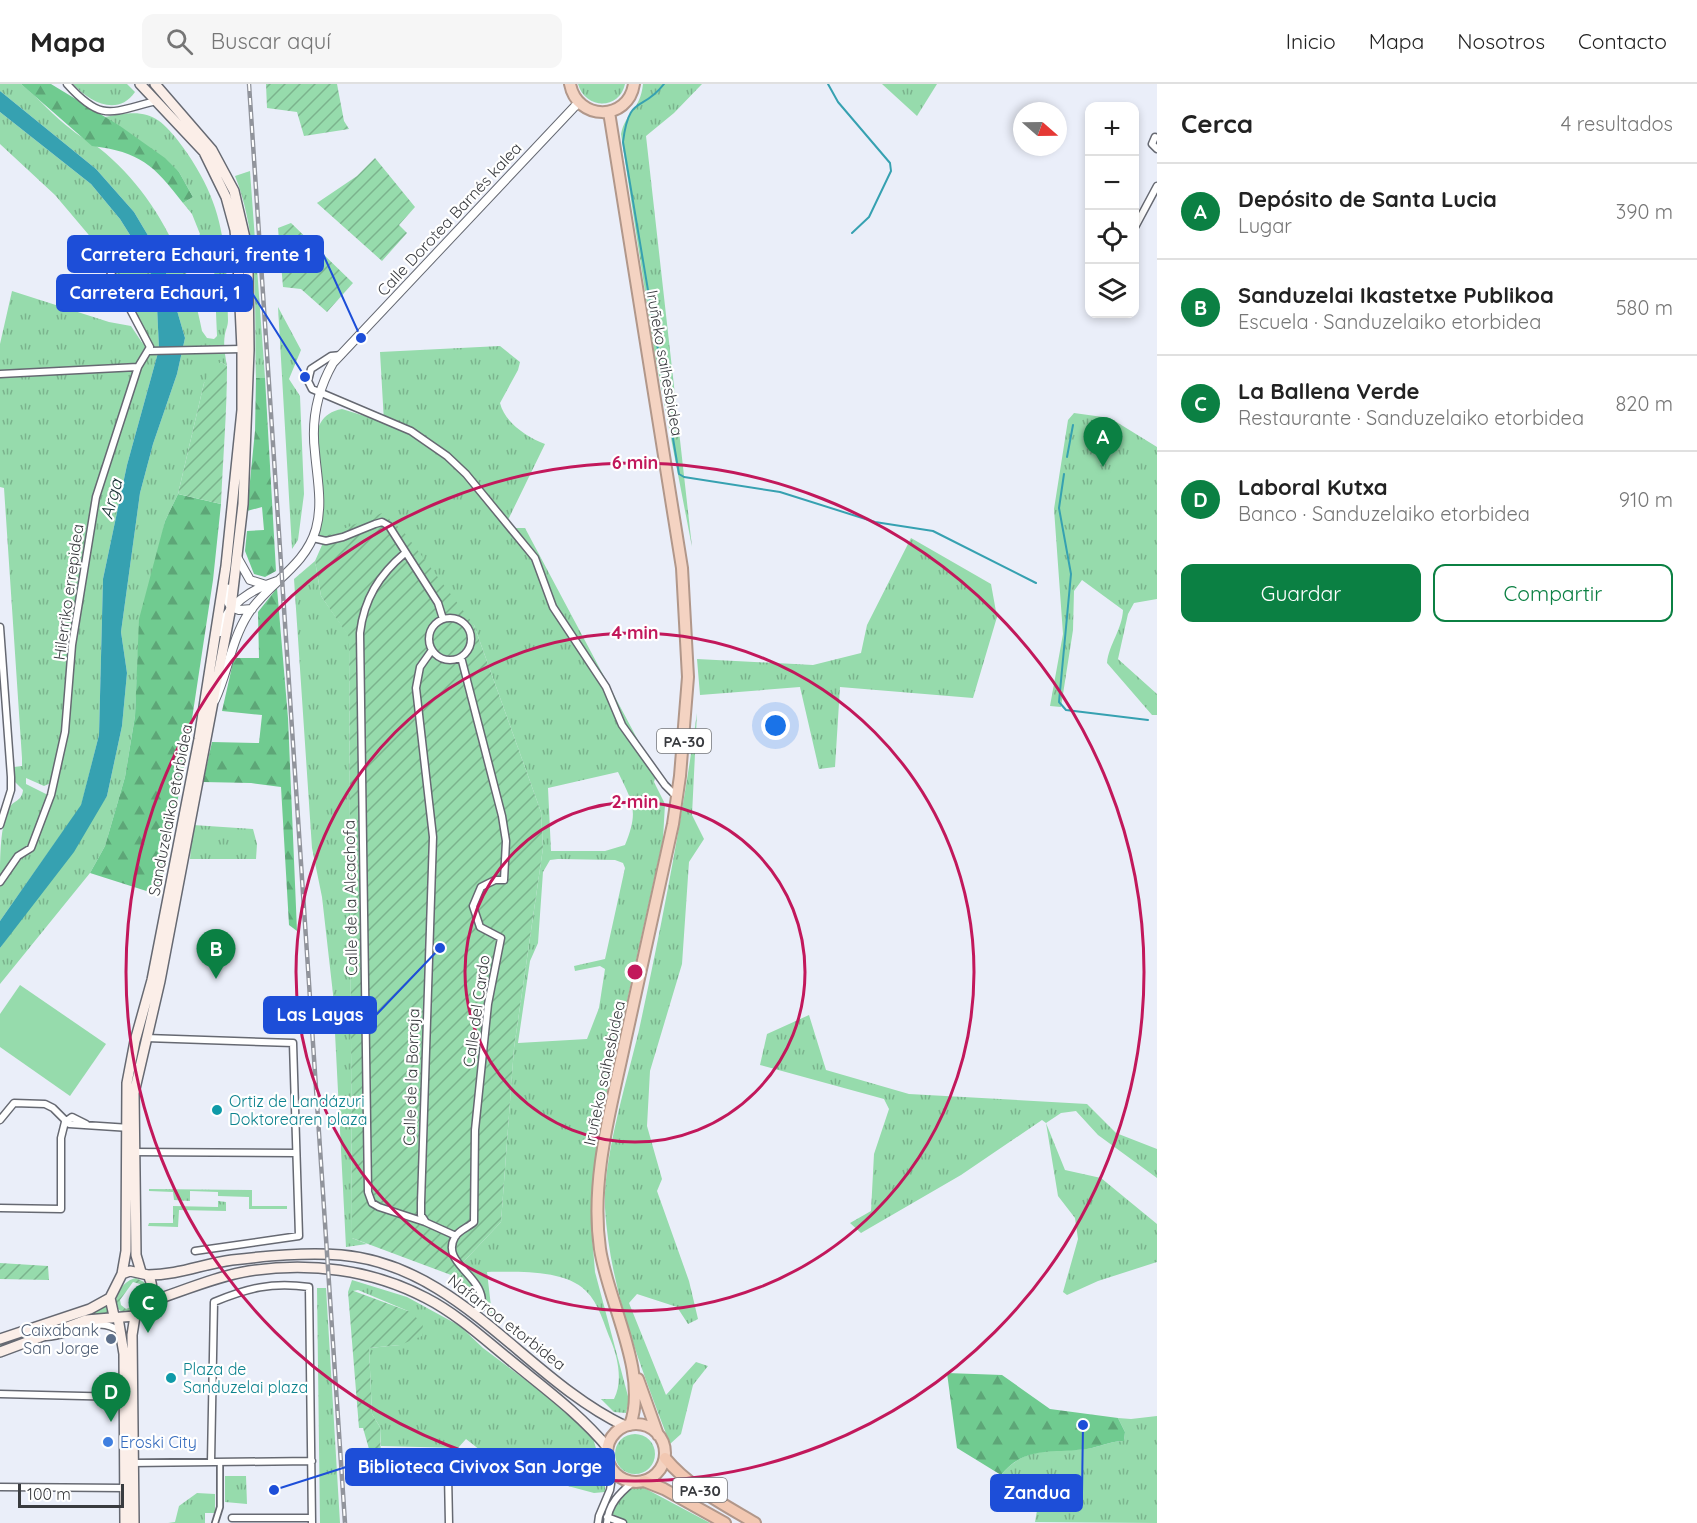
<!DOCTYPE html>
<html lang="es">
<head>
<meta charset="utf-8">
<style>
	:root { --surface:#fff; --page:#f6f6f6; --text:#222; --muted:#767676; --line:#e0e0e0; --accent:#0b8043 }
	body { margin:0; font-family:Quicksand,sans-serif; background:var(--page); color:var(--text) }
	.controls { position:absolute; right:18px; top:18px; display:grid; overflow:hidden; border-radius:12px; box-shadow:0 3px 9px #0003 }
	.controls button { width:54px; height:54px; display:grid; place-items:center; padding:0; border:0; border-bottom:2px solid var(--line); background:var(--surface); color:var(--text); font:30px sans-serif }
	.compass { position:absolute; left:1013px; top:18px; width:54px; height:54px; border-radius:50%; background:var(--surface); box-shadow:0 3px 9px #0003; rotate:110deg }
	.scale { position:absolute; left:18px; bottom:15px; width:106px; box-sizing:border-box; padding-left:6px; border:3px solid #393b3f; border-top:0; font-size:16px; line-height:21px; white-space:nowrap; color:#393b3f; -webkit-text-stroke:4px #fff; paint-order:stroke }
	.you { position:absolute; left:776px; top:642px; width:21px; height:21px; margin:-15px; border:4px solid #fff; border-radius:50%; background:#1a73e8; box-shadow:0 0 0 9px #1a73e833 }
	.badge { display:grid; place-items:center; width:39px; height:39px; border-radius:50%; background:var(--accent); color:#fff; font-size:20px; font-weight:700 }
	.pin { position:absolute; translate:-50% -50px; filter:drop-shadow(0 2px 3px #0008) }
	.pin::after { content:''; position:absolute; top:32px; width:21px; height:18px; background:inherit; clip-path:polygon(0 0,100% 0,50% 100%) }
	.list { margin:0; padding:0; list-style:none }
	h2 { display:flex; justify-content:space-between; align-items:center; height:78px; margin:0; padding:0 24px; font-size:26px }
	h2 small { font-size:20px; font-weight:400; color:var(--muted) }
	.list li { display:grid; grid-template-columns:39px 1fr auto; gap:18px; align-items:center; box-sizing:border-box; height:96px; padding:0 24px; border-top:2px solid var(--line) }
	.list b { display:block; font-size:22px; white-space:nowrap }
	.list p { margin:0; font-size:20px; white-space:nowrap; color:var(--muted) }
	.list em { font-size:20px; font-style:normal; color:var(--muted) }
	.actions { display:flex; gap:12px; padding:18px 24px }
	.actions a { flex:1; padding:14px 0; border:2px solid var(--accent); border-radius:12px; text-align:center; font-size:21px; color:var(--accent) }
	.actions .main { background:var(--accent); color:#fff }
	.icon { flex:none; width:33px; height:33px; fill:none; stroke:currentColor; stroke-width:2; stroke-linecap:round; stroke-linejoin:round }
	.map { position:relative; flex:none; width:1157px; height:1439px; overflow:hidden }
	header { display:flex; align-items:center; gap:36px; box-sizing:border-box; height:84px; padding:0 30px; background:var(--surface); border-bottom:2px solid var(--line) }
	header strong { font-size:28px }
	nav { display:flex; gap:33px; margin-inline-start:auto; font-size:21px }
	.search { width:420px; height:54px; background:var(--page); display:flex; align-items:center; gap:15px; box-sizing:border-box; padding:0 21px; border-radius:12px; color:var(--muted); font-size:22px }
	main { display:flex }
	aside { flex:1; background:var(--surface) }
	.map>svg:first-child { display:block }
</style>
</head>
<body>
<header>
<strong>Mapa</strong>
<div class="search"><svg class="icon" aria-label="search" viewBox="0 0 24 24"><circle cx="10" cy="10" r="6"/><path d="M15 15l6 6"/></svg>Buscar aquí</div>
<nav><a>Inicio</a><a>Mapa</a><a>Nosotros</a><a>Contacto</a></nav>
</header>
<main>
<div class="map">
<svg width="1157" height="1439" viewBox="0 0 1157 1439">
	<defs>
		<pattern id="grass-tufts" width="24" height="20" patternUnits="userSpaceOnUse" patternTransform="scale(1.5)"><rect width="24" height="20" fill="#96dbac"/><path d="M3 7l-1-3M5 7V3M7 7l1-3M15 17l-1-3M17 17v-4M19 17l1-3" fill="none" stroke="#7bb38d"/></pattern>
		<pattern id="forest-firs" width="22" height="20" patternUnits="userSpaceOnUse" patternTransform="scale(1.5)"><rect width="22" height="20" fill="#70cb90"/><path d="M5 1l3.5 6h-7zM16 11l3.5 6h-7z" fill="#5da677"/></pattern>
		<pattern id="garden-furrows" width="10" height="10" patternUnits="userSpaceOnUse" patternTransform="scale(1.5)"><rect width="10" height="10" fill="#96dbac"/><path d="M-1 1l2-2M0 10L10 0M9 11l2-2" fill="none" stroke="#7bb38d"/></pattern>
	</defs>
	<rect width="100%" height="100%" fill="#eaeef9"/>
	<path fill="url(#grass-tufts)" fill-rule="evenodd" d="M0,0H21C39,14 54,33 72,46C80,53 90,57 99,64C155,108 189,178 202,247L207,254L214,255L217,252L214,182L196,184L191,163L200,150L192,130L183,119L193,113L179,88L105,33C145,25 157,28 182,62C226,122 226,165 228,236C228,242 226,245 225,250C223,260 225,271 227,282L221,278L204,299L178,410L165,437L138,569L135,632L125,693L105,762L90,789L0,900V864L107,712L122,642L127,589L121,548L140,409L153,360L177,290L185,254L162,175L134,128L96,85L0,7Z
		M73,0H127L135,8C118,33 89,18 73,0Z
		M578,0H625C619,27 585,25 578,0Z
		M643,0H702L674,29L646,52L692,463L654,266L621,50C626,27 640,27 643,0Z
		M882,0H937L917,32Z
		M0,28L91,100L120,135L142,170L156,201L159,265L127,381L103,495L99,651L81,722L0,837V803L19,773L32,767L54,706L51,699L44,702L26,694V700L48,711L30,761L0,794C0,775 0,741 9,724C14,716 22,717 23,706L15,698L14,683L22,682V674L4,404L0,403V260L12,207L109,238L131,242L143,260L110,176L55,111L0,60Z
		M250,87L265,294H256C254,228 260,154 235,92Z
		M278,223L301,266L289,295L300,312L304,410L298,456L292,465Z
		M500,262L520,278L518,286L500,319C505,339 527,353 545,360L507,438L512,444H525L656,690L654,698L665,720L663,755L598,1048L591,1139L595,1188L629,1316L626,1329L614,1328L601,1315H614C623,1298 618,1274 611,1257C604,1241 599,1219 586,1207C564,1185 516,1188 487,1188L492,1231L451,1191L501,1138L514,964L543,764L541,728L474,541L326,452L313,454C315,440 320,425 320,412C320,385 301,332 342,325L384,338L380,268ZM618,688C633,719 639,727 625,761L605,767H551L548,704ZM558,775L615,776L623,779L625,784L605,875L574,882L575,887L600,882L605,885L599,924L587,955L518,959L530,877L538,859L543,788L550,776Z
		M1074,329L1110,334L1157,363V515L1134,519L1128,530L1118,575L1157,610V631H1152L1107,579C1109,560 1122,546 1123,526L1082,496L1074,507L1073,546L1061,623L1050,622L1063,550L1054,425L1068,336Z
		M911,454L991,500L997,533L973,614L840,603L835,683L819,685L800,603L700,611L697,575L813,581L861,569L867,541Z
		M315,477L321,512L349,552L352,1154L367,1160L346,1163L333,910L322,813L312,764L294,495Z
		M697,629L692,731L704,755L689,778L682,880L650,987L647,1042L662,1095L657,1107L689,1197L698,1235L688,1240L677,1223L637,1210L629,1219L666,1311L696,1278L708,1282L693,1301L681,1350L670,1360C641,1283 610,1207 605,1124C603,1073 627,997 639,946C662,840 682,736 697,629Z
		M193,741L253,745L257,760L256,775H190Z
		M809,931L826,986L909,1010L1087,1020L1116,1049L1157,1065V1094L1098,1051L1076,1027L1061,1029L1046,1039L1065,1086L1101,1094L1157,1140V1178L1098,1197L1067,1211L1063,1208L1078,1155L1075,1134L1058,1112L1046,1039L1042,1036L961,1091L861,1149L850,1139L871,1127L874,1070L889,1025L884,1015L760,981L767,950Z
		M149,1105L252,1106V1122H287V1125H249V1113L218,1112V1108L190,1107V1117L174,1116L173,1108L149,1107Z
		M218,1117L226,1118V1127L179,1126L178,1143L148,1142L149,1139H173V1122L218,1123Z
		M352,1196L407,1213L460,1242L483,1264L559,1321L592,1351L605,1394V1408L594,1409L504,1385L466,1355L458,1364L381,1362L380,1343L372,1330L369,1264L400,1261L408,1227L358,1206L348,1208Z
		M317,1204H326L340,1439H320Z
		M1157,1332V1439L1035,1438L1039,1415L1001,1391C1027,1359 1057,1370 1092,1364C1104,1361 1112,1357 1124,1357L1125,1348L1118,1334L1131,1335Z
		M615 1370a20 20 0 1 1 40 0a20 20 0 1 1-40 0Z
		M225,1392H246L247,1420L225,1418Z
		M633,1398L710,1439H623L607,1433L611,1422Z
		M197,1409L215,1410V1429H205V1439H168L175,1438L179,1422Z"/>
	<path fill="url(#forest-firs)" d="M21,0H51L120,42L165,74L179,88L193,113L183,119C154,81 140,68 92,62Z
		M256,294H265L276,487L265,493L254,490L245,467L247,447L264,446L262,423L247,427L255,347Z
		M178,410L221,420L213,496L187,668L159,811L90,789L105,762L125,693L135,632L139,535L165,437Z
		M277,504L288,634L297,847L289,841L281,703L251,699L203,698L212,658L259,659L262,631L222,627L234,574H259L258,528Z
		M947,1289L1002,1291L1050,1325L1118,1334L1125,1348L1124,1357C1112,1357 1104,1361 1092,1364C1057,1371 1027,1359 1001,1391L957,1364Z"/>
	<path fill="url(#garden-furrows)" fill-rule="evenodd" d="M266,0H337L344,37L349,45L304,52L297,28L267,24Z
		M375,74L415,123L399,141L407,149L382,177L317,119L357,92Z
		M291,139L353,199L327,228L301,205L283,203L278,144Z
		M221,278L227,282C227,328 223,373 221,420L178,410L204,299L210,287Z
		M382,429L403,447L474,541L541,728L543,764L514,964L501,1138L451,1191L352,1154L349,553L321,512L315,477L326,452Z
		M0,1179L48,1182L49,1196L0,1195Z
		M136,1194L144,1198L146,1210L133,1229H123L116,1223C114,1211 124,1196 136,1194ZM133,1198L140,1200L142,1208L133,1222L126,1225L121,1221L120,1216Z
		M351,1206L408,1227L423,1239L422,1252L400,1261L369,1264L372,1330L380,1343L381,1376L376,1377L371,1372L363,1344H359L348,1208Z
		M108,1219L111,1231L0,1265V1260L92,1229Z"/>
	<path fill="#96dbac" d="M20,901L106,960L70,1012L0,963V930Z"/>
	<path fill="#36a1b1" d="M0,7L96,85L134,128L162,175L185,254L177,290L153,360L140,409L121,548L127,589L122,642L107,712L74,768L0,864V837L81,721L99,651L103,495L127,381L159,265L156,201L142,170L120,135L91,100L0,28Z"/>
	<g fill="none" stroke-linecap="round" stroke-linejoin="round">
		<path stroke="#36a1b1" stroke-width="2" d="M664,0C642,29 629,9 623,58L679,390L684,393L780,408L875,438L933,447L1036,499
			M828,0L838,18L890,79L891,87L869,133L852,149
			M1067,373L1073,341
			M1064,390L1059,424L1071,490L1059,618L1066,626L1148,636"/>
		<g stroke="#666972" stroke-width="8">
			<path id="pedestrian" d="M215,1439L220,1423V1378"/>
		</g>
		<g stroke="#666972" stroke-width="9">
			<path id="minor" d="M67,0C102,39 111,28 156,17
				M1155,53L1152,60L1157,65
				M1134,145L1157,102
				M149,267L242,265
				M341,271L331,272L311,285L308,297L312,305L411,347L447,372L466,390L535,474L553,523L606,603L622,641L665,701L677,713
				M0,290L138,283
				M313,454L326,457L343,453L375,440L382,438L389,442L438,519L443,535
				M405,469C379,491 364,515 360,549L368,1108L372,1119L379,1123L425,1138L456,1152
				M429 555a21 21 0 1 1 42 0a21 21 0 1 1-42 0Z
				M0,543L11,693V706L0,741
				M461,573L502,732L506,757L504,796H495L481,803L473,822L480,843L501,854L488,920L475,1046L474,1138C469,1143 459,1146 455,1153C439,1180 489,1193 481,1224L473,1228
				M0,798L18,772L31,764L51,711L65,648L72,561L96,413L138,283L150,263L102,172
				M146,954L293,959L299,1152L195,1167
				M0,1036L14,1019L45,1020L53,1024L69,1040L130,1044
				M65,1038L72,1033L86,1040
				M131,1068L296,1069
				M0,1124L61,1125V1054L65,1038
				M425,1137L421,1131V1119L433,753L416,604L420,583L432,566
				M46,1253C71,1253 98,1228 121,1249
				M0,1310L124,1313
				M381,1376L433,1374L445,1376L448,1390L449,1439
				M211,1378L214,1218C248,1204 271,1198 309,1203L312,1439
				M130,1379L312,1377
				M0,1403L125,1404
				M607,1433L623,1439
				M232,1434H312
				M598,1439L599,1432L610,1406L613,1387
				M607,1439C608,1420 620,1409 633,1398"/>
		</g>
		<g stroke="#666972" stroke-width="10">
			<path id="tertiary" d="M237,473L250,496L266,501
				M226,504L225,513L231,523L239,526L252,525
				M220,548C225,521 252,505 277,497
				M215,616C228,588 231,557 248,530C268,499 305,483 316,445C323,420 317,393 315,368C311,335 317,307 333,279L578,19"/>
		</g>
		<g stroke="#666972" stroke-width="12">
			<path id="secondary" d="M141,1188L136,1171L134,1009L160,897L231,523L243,420L249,266L248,188L245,154L234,107L212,66L155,0
				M122,1190L126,1167L127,999L135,957L152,896L199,655L226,482L242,326V265L238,179L235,146L226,113L204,68L140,0
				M148,1191C178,1191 203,1180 232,1176C267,1172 306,1168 341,1171C459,1181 526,1295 625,1342
				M149,1218C180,1208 217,1192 249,1187C309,1178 371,1185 426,1214C457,1230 483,1254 510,1276C544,1304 580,1330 608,1364
				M118,1234L124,1270L125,1439
				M0,1255L90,1225L110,1214
				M0,1268L86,1236L135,1232C148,1222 157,1207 148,1191L130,1187L122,1190L110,1214L114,1232
				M134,1439L132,1251L135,1232"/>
		</g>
		<g stroke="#b1978a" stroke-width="14">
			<path id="trunk" d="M570,0C577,37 628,38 634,0
				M609,28L682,484L688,593L680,692L673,740C657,813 641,885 625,958C611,1025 590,1096 600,1165C608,1218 649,1290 630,1341
				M638,1295L658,1351
				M607 1369a29 29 0 1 1 58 0a29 29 0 1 1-58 0Z"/>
		</g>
		<g stroke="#b1978a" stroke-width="14">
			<path id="motorway" d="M665,1374C689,1403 723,1420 755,1439
				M644,1397L664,1405L725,1439"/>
		</g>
		<use href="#pedestrian" stroke="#fff" stroke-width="4.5"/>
		<use href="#minor" stroke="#fff" stroke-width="6"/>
		<use href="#tertiary" stroke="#fff" stroke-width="8"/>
		<use href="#secondary" stroke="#fbeee8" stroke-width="9"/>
		<use href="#trunk" stroke="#f4d3c2" stroke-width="10"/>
		<use href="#motorway" stroke="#f2c8b2" stroke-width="10"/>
		<g stroke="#91949c" stroke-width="4.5">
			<path id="rail" d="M249,0L345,1439"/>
		</g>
		<use href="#rail" stroke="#fff" stroke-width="2" stroke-dasharray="7" stroke-linecap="butt"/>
	</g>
	<g fill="none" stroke="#c2185b" stroke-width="3">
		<circle cx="635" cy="888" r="170"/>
		<circle cx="635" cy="888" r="339"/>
		<circle cx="635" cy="888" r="509"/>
	</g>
	<g fill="#0f9aa8" stroke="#fff" stroke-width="2">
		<circle cx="217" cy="1026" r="6"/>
		<circle cx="171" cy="1294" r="6"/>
	</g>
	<circle fill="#5c6f8a" stroke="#fff" stroke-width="2" cx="111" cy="1255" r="6"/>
	<circle fill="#3f7fe0" stroke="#fff" stroke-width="2" cx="108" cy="1358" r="6"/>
	<g text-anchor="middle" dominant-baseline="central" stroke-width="4.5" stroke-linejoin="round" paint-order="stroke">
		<g fill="#fff" stroke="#747679" stroke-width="1.5">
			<rect x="657" y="645" width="54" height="24" rx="4.5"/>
			<rect x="673" y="1394" width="54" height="24" rx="4.5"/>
		</g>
		<g font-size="15" font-weight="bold" fill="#393b3f">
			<text x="684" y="657">PA-30</text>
			<text x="700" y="1406">PA-30</text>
		</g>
		<g font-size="16" fill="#393b3f" stroke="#fff">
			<text transform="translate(449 135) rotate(-47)">Calle Dorotea Barnés kalea</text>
			<text transform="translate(665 279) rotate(80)">Iruñeko saihesbidea</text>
			<text transform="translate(68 508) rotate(-82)">Hilerriko errepidea</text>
			<text transform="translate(170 726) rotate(-79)">Sanduzelaiko etorbidea</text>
			<text transform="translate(350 814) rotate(-91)">Calle de la Alcachofa</text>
			<text transform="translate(476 927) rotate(-82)">Calle del Cardo</text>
			<text transform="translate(604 989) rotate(-78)">Iruñeko saihesbidea</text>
			<text transform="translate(411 993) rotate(-88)">Calle de la Borraja</text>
			<text transform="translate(507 1238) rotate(38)">Nafarroa etorbidea</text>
		</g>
		<g font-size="16" fill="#0d838f" stroke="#fff" text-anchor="start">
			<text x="229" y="1017">Ortiz de Landázuri<tspan x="229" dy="18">Doktorearen plaza</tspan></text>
			<text x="183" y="1285">Plaza de<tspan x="183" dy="18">Sanduzelai plaza</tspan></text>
		</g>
		<g font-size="16" fill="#4e5e75" stroke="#fff" text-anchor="end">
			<text x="99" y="1246">Caixabank<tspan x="99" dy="18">San Jorge</tspan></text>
		</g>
		<g font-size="16" fill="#366cbe" stroke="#fff" text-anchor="start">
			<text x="120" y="1358">Eroski City</text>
		</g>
		<g font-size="18" font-style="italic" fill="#183034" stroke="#fff">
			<text transform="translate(111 415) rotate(-75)">Arga</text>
		</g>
	</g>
	<circle cx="635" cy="888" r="9" fill="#c2185b" stroke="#fff" stroke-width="3"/>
	<g font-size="18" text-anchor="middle" font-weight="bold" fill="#c2185b" stroke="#fff" stroke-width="4.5" stroke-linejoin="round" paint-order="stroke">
		<text x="635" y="385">6 min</text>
		<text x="635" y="555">4 min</text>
		<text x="635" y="724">2 min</text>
	</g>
	<path fill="none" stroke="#1d4ed8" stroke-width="2" d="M361 254L323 170M305 293L252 209M440 864L376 931M274 1406L346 1383M1083 1341L1082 1409"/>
	<g fill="#1d4ed8" stroke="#fff" stroke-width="2">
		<circle cx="361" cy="254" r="6"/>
		<circle cx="305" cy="293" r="6"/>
		<circle cx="440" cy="864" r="6"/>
		<circle cx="274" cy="1406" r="6"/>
		<circle cx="1083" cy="1341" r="6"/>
	</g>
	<g fill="#1d4ed8" stroke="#1d4ed8" stroke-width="2">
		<rect x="68" y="152" width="255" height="36" rx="6"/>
		<rect x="57" y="191" width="195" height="36" rx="6"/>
		<rect x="264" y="913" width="112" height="36" rx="6"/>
		<rect x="346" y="1365" width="268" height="36" rx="6"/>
		<rect x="991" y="1391" width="91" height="36" rx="6"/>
	</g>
	<g font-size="18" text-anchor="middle" font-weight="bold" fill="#fff">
		<text x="196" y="177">Carretera Echauri, frente 1</text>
		<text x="155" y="215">Carretera Echauri, 1</text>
		<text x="320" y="937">Las Layas</text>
		<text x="480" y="1389">Biblioteca Civivox San Jorge</text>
		<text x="1037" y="1415">Zandua</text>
	</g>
</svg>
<div class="controls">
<button>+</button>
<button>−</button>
<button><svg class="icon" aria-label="locate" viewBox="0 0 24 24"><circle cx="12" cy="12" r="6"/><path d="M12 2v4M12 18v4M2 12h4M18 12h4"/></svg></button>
<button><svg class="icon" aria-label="layers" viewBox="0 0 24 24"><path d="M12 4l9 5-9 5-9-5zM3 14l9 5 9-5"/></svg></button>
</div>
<svg class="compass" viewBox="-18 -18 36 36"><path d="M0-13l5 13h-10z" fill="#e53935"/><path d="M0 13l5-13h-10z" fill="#767676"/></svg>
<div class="scale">100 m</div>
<div class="you"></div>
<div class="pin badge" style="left:1103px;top:383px">A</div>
<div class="pin badge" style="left:216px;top:895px">B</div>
<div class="pin badge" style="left:148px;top:1249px">C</div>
<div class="pin badge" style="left:111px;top:1338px">D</div>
</div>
<aside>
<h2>Cerca<small>4 resultados</small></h2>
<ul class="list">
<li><span class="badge">A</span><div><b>Depósito de Santa Lucia</b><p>Lugar</p></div><em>390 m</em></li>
<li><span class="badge">B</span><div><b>Sanduzelai Ikastetxe Publikoa</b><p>Escuela · Sanduzelaiko etorbidea</p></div><em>580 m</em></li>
<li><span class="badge">C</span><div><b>La Ballena Verde</b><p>Restaurante · Sanduzelaiko etorbidea</p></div><em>820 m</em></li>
<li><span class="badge">D</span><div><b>Laboral Kutxa</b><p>Banco · Sanduzelaiko etorbidea</p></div><em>910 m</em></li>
</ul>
<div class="actions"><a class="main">Guardar</a><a>Compartir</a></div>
</aside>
</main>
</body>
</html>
